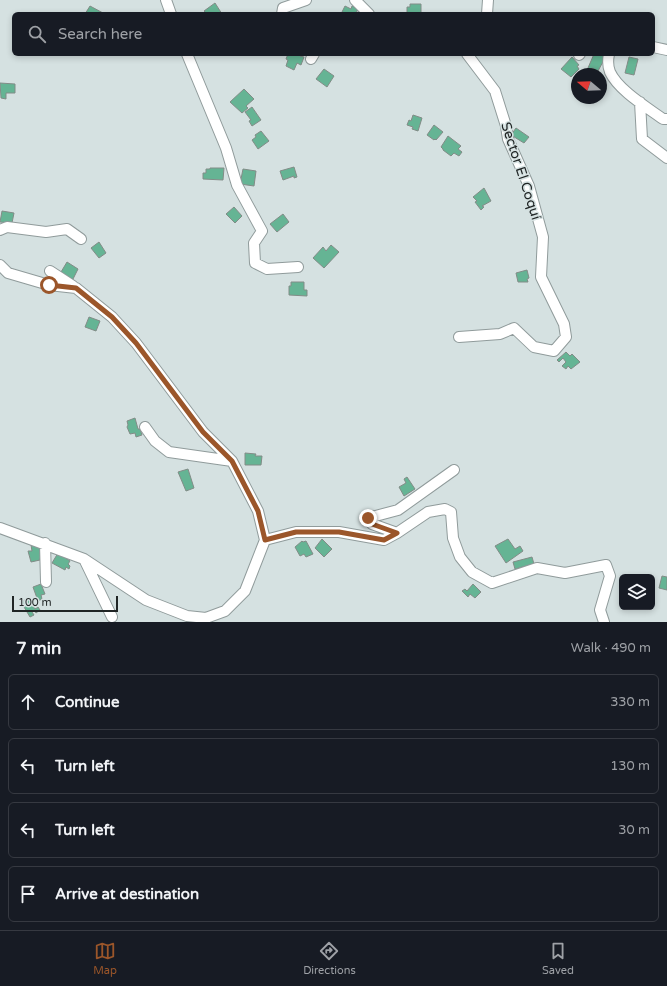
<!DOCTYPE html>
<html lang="en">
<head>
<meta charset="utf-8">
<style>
	:root { --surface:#171b24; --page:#20242c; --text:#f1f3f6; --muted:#9ea1a6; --line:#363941; --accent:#9b562a }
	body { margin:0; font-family:"Varela Round",sans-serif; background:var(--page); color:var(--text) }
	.controls { position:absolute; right:12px; bottom:12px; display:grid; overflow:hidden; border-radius:6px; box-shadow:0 2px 6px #0003 }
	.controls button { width:36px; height:36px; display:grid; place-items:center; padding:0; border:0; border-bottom:1px solid var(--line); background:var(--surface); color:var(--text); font:20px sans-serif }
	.compass { position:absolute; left:571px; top:68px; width:36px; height:36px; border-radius:50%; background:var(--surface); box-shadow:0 2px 6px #0003; rotate:289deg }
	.scale { position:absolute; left:12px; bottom:10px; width:106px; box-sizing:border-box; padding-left:4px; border:2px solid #202525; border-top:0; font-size:11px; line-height:14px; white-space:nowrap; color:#202525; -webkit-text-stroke:3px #d5e1e1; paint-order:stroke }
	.stop { position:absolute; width:12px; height:12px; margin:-9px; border:3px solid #9b562a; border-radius:50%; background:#fff }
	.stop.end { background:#9b562a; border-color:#fff; box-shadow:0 1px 4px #0008 }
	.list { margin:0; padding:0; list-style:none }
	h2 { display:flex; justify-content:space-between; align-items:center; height:52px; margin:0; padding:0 16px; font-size:17px }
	h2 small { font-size:13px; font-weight:400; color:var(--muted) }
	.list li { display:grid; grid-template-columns:26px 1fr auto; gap:12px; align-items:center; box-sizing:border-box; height:56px; margin:0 8px 8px; padding:0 8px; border:1px solid var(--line); border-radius:6px }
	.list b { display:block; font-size:15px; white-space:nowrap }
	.list em { font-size:13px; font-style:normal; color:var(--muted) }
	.icon { flex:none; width:22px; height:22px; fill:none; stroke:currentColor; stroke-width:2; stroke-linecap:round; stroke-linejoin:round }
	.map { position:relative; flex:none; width:667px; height:622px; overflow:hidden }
	.search { position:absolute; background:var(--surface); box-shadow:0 2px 6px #0003; left:12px; right:12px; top:12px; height:44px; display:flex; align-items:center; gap:10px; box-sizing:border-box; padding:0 14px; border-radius:6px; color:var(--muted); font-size:15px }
	.sheet { height:308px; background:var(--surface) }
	nav { display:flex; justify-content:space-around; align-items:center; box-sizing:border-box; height:56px; border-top:1px solid var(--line); background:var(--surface); font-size:11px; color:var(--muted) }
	nav a { display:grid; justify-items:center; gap:2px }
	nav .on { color:var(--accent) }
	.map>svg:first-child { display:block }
</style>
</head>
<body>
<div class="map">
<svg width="667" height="622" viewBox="0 0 667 622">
	<rect width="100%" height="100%" fill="#d5e1e1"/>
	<path fill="#65b494" stroke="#828c87" d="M215,3L222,14H207L204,11Z
		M410,4H421V13L407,14V7H410Z
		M90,6L103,13V14H85Z
		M345,6L351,9L352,6L358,9L356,13L355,12L354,14H341Z
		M288,54H301L300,56L304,57L301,65L297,63L294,70L286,66L288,60L286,59Z
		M594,54H605V58L598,71L592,68L591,69L588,68Z
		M572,57L579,65L577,66L579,69L571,77L561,69Z
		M629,57L638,59L634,75L625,73Z
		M324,69L334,76L327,87L316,79Z
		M0,83L15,84V93H6V99L1,98Z
		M244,89L254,99L246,106L248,108L242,113L230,102Z
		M252,107L261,120L252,126L249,121L251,120L245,112Z
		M413,115L422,118L418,131L412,129L413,127L407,125L409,120L411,121Z
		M434,125L443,132L436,140L435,139L434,140L427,135Z
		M516,128L529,137L524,143L511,135Z
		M261,131L269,141L258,149L252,140L256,137L255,135Z
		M448,136L461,146L458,149L462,152L459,156L454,153L451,156L443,150V149L441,147Z
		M294,167L297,177L294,178V176L283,180L280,171Z
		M210,168H224L223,180L203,179V173H206V169H210Z
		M243,169L256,171L254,186L240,184Z
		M484,188L491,201L482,206L484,207L481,210L475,202L477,201L473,197Z
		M234,207L242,216L235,223L226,214Z
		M2,211L14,213L12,223L0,222Z
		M283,214L289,222L277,232L270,224Z
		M99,242L106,253L99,258L91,248Z
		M331,245L339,252L324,268L313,258L323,247L326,251Z
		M67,262L78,269L72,281L61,272Z
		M527,270L529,278L527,279L528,282H518L516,273Z
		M291,282H304V290H307V296L289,295V286H291Z
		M89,317L100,321L96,331L85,327Z
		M566,352L570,356L572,354L580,362L571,369L568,366L566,369L562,366L566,362L563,358L559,362L557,360Z
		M135,418L138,429H140L142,435L136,437L135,433L130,434L127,427L128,425L127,421Z
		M245,453L256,454L255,456H262L261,465H245Z
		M188,469L194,488L186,491L178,472Z
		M407,477L415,489L404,496L399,487L406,483L404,479Z
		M322,539L332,549L324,557L315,548Z
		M508,539L515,549L520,546L523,551L506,563L495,546Z
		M302,541L303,542L306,541L313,554L306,557L304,554L300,556L295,547Z
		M36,544L40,545L42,557L40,558V560L31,562L28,551H32L31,545Z
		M58,553L70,561L68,564L70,566L69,569L66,567L65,570L52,563Z
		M532,557L534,564L515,569L513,562Z
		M662,576L667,577V590L659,588Z
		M41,584L45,594L41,595L42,599L38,601L33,587Z
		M473,584L481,592L475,598L470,594L468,597L462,591L465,589L467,591Z
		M29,598L35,605L33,606L35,609L38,607L40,610L36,613L34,610L32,612L34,615L30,617L21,602Z"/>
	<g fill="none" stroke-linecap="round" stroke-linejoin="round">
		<g stroke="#909b9b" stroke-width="12">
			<path id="minor" d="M166,0L171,14
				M355,0L369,14
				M282,14L283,8L306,0
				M487,14L488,0
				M653,47L667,50
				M187,54L226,148L237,185L262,231L254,243L255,263L267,269L298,267
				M609,54C608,59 608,67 610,72C618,90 648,108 663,119H667
				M579,55L580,54
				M311,59L314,54
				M640,102L642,139L667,158
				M0,230L7,227L46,232L67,229L81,239
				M0,265L8,273L49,285L76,288L112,317L136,343L203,432L232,461L258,511L265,540
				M50,271L73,286
				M459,337L500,334L514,328L534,347L554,351L566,337L564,324L541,277L543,237L529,186L508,139L506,126L495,91L467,54
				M145,427L155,441L169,452L232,461
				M0,528L84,559L146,600L187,616L206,618L225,611L245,591L265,540L296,532H339L384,540L397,533L428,512L445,509L451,512L453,538L460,557L472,572L492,583L537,568L565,573L606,565L610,576L600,610L604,622
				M397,533L372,524L368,518L398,510L454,470
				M45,543L46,582
				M84,559L112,617"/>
		</g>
		<use href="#minor" stroke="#fff" stroke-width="10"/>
	</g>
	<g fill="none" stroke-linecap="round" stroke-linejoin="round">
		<path stroke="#9b562a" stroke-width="5" d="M49,285L76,288L112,317L136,343L203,432L232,461L258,511L265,540L296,532H339L384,540L397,533L372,524L368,518"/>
	</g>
	<g text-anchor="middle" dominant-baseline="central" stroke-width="3" stroke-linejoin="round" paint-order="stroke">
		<g font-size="14" fill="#202525" stroke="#d5e1e1">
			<text transform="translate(521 171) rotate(72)">Sector El Coquí</text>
		</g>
	</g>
</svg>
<div class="controls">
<button><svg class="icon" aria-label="layers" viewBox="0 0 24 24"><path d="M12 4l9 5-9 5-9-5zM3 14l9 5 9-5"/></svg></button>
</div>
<svg class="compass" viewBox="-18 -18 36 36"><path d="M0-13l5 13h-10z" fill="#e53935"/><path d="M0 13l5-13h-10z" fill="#9ea1a6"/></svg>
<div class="scale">100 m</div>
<div class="stop" style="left:49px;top:285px"></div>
<div class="stop end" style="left:368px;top:518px"></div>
<div class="search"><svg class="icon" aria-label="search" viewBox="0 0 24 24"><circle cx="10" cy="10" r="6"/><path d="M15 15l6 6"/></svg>Search here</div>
</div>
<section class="sheet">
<h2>7 min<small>Walk · 490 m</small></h2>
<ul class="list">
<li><svg class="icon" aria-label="ahead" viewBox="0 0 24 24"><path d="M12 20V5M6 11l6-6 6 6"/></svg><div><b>Continue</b></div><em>330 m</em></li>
<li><svg class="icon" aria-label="left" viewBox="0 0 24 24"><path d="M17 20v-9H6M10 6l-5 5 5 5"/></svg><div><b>Turn left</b></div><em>130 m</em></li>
<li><svg class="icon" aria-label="left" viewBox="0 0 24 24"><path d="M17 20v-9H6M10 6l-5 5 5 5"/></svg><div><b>Turn left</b></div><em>30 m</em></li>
<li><svg class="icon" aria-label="arrive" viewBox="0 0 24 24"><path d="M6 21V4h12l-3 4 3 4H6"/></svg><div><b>Arrive at destination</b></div></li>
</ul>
</section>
<nav>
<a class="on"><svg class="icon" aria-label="map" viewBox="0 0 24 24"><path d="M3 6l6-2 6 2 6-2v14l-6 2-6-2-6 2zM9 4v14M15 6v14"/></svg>Map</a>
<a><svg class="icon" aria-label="directions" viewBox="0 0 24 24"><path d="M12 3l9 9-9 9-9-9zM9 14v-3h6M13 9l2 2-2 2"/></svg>Directions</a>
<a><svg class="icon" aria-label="saved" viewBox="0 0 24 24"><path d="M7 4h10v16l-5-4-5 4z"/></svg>Saved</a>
</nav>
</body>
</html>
